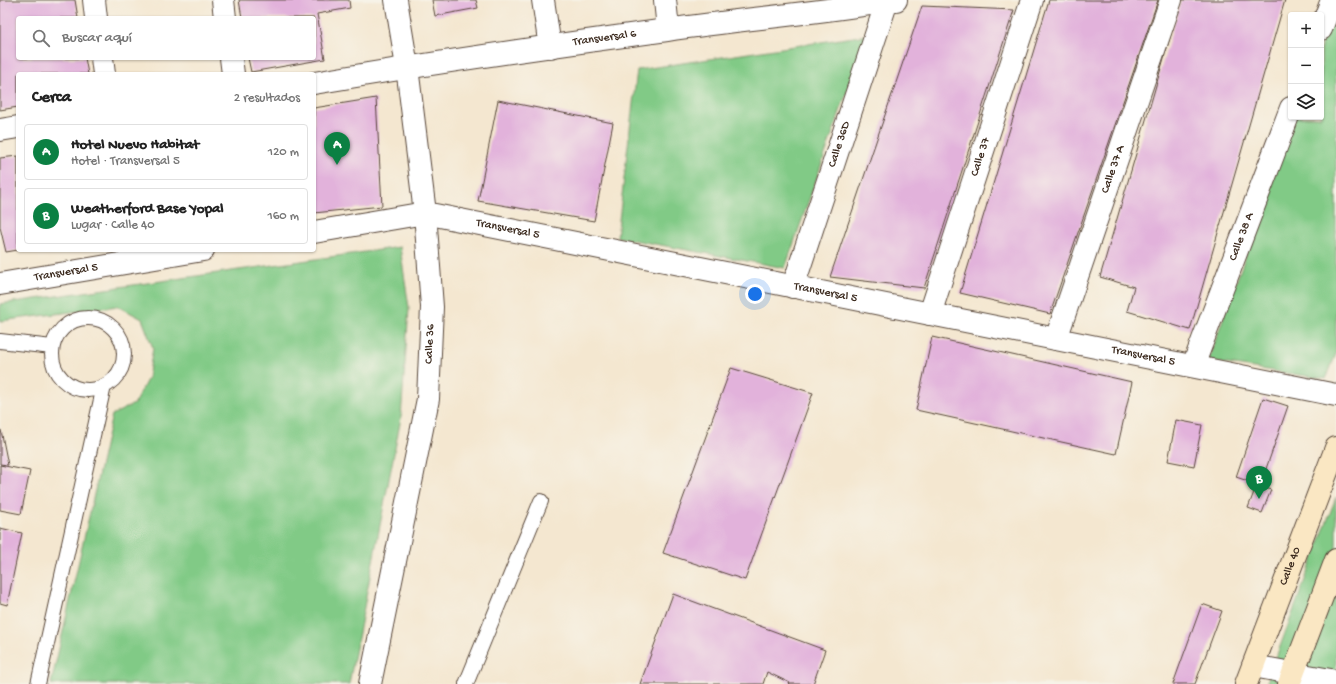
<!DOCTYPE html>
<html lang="es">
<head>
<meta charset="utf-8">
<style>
	:root { --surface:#fff; --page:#f2f2f2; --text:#222; --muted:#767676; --line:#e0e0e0; --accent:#0b8043 }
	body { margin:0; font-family:"Gochi Hand",sans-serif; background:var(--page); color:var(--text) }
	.controls { position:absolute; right:12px; top:12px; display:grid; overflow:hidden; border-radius:4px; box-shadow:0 1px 3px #0004 }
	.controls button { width:36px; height:36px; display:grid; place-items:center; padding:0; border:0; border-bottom:1px solid var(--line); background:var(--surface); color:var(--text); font:20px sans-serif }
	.you { position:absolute; left:755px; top:294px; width:14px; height:14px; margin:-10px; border:3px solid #fff; border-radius:50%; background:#1a73e8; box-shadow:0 0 0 6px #1a73e833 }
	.badge { display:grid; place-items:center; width:26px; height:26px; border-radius:50%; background:var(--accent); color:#fff; font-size:13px; font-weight:700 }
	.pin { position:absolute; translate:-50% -33px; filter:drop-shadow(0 1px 2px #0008) }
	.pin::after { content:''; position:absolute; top:21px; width:14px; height:12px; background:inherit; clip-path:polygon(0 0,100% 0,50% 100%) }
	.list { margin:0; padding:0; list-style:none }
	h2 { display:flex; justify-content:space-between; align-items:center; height:52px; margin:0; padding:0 16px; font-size:17px }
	h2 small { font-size:13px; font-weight:400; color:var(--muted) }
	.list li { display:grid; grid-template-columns:26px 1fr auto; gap:12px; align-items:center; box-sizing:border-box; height:56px; margin:0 8px 8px; padding:0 8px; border:1px solid var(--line); border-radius:4px }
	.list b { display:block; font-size:15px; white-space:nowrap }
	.list p { margin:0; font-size:13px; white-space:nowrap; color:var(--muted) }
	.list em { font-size:13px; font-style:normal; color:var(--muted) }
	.icon { flex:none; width:22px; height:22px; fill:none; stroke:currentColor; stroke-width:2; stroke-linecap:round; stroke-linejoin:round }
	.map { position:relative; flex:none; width:1336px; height:684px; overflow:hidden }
	.search { position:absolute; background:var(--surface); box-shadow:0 1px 3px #0004; left:16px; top:16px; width:300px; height:44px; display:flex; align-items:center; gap:10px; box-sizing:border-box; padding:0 14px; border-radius:4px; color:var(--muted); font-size:15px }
	.panel { position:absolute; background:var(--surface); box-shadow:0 1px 3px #0004; left:16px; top:72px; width:300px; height:180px; border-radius:4px }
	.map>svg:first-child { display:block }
</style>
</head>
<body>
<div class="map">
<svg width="1336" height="684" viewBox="0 0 1336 684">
	<rect width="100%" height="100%" fill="#f7f3e8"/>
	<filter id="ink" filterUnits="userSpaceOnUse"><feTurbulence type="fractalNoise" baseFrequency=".025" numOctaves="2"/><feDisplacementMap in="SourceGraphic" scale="8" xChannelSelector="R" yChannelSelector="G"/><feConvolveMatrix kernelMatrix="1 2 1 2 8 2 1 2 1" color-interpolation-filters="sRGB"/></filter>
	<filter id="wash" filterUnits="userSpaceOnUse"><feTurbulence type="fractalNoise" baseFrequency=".012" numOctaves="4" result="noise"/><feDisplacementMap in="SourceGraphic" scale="16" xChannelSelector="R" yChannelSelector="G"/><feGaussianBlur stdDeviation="0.9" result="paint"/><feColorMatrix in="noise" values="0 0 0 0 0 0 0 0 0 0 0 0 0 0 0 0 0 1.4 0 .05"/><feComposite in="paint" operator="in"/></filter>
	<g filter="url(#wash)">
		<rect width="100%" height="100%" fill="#f4e7d0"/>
		<path fill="#81ca86" stroke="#5e7a52" d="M1336,3V354L1326,379L1208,361L1295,117H1321V45Z
			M867,35L785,268L617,237L637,70Z
			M400,247L409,308L401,418L349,684H51L112,415L134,404L148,378L153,348L142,319L118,306L0,321V304Z
			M1336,497V684H1266Z"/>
		<g id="blocks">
			<path fill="#e2b2db" d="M0,0H75L78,18H18V58H85L88,74H18V107L0,110Z
				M239,0H349L350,8L317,14L325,59L251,72L248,58H314V18H242Z
				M432,0H476L478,8L435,16Z
				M1049,0H1158L1050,314L960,293Z
				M1181,0H1285L1190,330L1127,311L1134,287L1100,277Z
				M922,6L1014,10L924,288L830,277Z
				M376,98L382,206L314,213V108Z
				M498,100L613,123L594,221L478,201Z
				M18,156V250L6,252L0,227V158Z
				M932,337L1132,382L1116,454L916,410Z
				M731,368L813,393L745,580L663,553Z
				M1263,398L1288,406L1260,486L1271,490L1262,513L1248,508L1257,484L1236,477Z
				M1176,420L1202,425L1194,466L1168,461Z
				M0,430H1L8,465L0,464Z
				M0,465L30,471L21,514L0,510Z
				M0,528L22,533L7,605L0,603Z
				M673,594L825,650L813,684H789L790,683L767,672L763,684H640Z
				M1202,604L1222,611L1195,684H1173Z"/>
		</g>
	</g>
	<g filter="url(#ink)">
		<use href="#blocks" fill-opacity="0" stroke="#574639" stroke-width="1"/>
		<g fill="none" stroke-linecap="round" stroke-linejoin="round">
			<g stroke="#574639" stroke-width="16">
				<path id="lane" d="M52 354a36 36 0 1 1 72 0a36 36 0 1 1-72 0Z
					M0,341L52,347
					M38,684L104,386
					M466,684L541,501"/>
			</g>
			<g stroke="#574639" stroke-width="24">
				<g id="street">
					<path d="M94,0L96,18"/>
					<path d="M223,0L225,18"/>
					<path d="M543,0L550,47"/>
					<path d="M665,0L668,29"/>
					<path d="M1321,29L1332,0"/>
					<path d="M102,58L104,74"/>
					<path d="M231,58L233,74"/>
					<path id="s1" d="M314,83C431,63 549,46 667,30C743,19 820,13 896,0"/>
					<path d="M0,130L18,127"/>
					<path id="s2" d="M314,232L425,213L1336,395"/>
					<path id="s3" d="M0,284L203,250"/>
					<path id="s4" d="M793,287L887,1"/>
					<path id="s5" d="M930,314L1032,0"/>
					<path id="s6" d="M1056,339L1171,0"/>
					<path id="s7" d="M1193,366L1291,108"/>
					<path d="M1253,666L1336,681"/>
					<path id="s8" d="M370,684L428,399L432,307L425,213L407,67L396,0"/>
				</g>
			</g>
			<g stroke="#574639" stroke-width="24">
				<g id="secondary">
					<path id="s9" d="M1246,684L1336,448"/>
					<path d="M1289,684L1336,560"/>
				</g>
			</g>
			<use href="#lane" stroke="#fff" stroke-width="14"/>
			<use href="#street" stroke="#fff" stroke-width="22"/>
			<use href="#secondary" stroke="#fae7c3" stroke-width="22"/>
		</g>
	</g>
	<g text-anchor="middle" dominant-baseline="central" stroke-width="3" stroke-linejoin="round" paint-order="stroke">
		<g font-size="12" fill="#3b2a1e" stroke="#f7f3e8">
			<text stroke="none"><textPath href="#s1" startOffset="294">Transversal 6</textPath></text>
			<text stroke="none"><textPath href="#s4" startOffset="150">Calle 36D</textPath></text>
			<text stroke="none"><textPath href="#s5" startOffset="165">Calle 37</textPath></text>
			<text stroke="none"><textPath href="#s6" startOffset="179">Calle 37 A</textPath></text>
			<text stroke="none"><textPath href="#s2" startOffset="197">Transversal 5</textPath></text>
			<text stroke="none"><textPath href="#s7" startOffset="138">Calle 38 A</textPath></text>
			<text stroke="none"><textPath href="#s3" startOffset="67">Transversal 5</textPath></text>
			<text stroke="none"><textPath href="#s2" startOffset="521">Transversal 5</textPath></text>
			<text stroke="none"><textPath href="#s8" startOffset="346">Calle 36</textPath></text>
			<text stroke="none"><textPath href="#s2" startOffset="845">Transversal 5</textPath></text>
			<text stroke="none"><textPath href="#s9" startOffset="126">Calle 40</textPath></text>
		</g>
	</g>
</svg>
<div class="controls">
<button>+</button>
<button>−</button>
<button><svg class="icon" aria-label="layers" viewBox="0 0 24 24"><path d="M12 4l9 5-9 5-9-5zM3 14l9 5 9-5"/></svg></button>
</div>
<div class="you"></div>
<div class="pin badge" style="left:337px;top:165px">A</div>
<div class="pin badge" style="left:1259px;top:499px">B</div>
<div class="search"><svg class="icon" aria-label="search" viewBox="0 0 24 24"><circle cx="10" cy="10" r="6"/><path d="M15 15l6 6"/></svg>Buscar aquí</div>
<section class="panel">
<h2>Cerca<small>2 resultados</small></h2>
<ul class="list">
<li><span class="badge">A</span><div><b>Hotel Nuevo Habitat</b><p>Hotel · Transversal 5</p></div><em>120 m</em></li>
<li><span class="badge">B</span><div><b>Weatherford Base Yopal</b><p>Lugar · Calle 40</p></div><em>160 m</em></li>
</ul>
</section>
</div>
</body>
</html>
